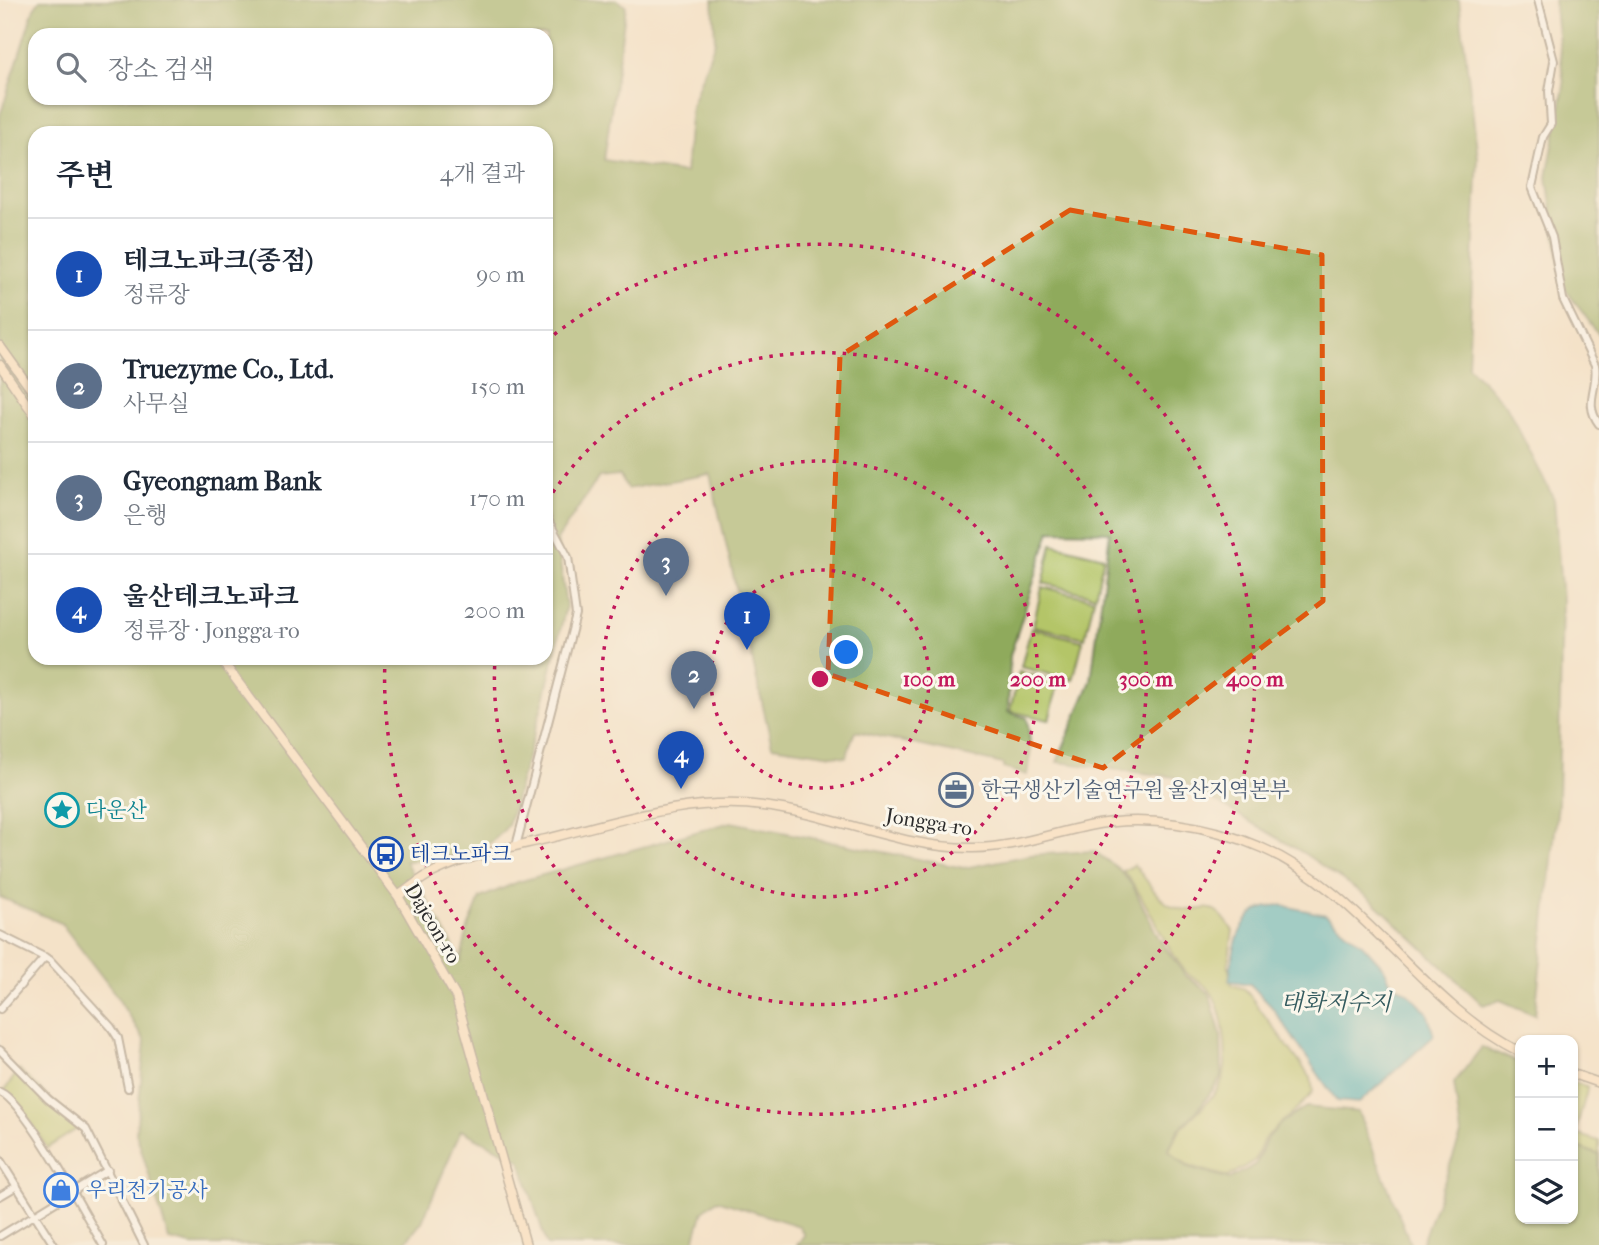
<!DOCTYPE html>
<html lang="ko">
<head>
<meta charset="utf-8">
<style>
	:root { --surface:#fff; --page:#f2f2f3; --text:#1f2937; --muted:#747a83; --line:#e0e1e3; --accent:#d1495b }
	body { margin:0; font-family:"IM FELL French Canon","Noto Serif KR",serif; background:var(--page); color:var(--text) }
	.controls { position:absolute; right:21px; bottom:21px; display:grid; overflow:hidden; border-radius:14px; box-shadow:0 2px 5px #0004 }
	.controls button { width:63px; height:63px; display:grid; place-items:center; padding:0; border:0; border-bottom:2px solid var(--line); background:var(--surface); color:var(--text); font:35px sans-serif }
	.you { position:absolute; left:847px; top:653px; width:24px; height:24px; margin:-18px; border:5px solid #fff; border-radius:50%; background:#1a73e8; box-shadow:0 0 0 10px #1a73e833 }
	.badge { display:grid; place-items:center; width:46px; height:46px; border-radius:50%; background:var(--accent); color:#fff; font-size:23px; font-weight:700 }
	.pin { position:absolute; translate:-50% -58px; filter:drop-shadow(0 2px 4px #0008) }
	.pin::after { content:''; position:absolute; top:37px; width:24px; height:21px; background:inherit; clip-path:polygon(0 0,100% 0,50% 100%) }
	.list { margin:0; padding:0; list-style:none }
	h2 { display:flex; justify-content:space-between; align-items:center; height:91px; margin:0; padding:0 28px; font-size:30px }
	h2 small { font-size:23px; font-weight:400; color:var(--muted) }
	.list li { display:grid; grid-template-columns:46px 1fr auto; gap:21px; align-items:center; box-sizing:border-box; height:112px; padding:0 28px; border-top:2px solid var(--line) }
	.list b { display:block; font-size:26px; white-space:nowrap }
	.list p { margin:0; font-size:23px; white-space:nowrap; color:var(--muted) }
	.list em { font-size:23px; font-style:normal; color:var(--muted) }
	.icon { flex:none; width:38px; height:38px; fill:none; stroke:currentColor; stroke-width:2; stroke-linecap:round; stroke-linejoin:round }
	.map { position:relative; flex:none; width:1599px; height:1245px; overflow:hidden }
	.search { position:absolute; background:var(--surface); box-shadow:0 2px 5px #0004; left:28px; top:28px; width:525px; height:77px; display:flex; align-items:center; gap:18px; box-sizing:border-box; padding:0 24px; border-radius:21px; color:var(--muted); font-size:26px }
	.panel { position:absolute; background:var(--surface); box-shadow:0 2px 5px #0004; left:28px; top:126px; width:525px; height:539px; border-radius:21px }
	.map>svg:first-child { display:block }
</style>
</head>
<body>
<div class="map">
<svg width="1599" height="1245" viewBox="0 0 1599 1245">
	<rect width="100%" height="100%" fill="#fbf7ec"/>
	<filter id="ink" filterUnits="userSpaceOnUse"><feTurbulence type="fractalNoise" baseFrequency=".0143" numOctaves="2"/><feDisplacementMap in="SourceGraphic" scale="14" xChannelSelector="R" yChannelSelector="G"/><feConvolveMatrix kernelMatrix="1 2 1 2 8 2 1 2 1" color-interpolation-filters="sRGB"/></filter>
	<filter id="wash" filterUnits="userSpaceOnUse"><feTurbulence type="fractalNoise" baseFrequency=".00686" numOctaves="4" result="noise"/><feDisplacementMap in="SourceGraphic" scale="28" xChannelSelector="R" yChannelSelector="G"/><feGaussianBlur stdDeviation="1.57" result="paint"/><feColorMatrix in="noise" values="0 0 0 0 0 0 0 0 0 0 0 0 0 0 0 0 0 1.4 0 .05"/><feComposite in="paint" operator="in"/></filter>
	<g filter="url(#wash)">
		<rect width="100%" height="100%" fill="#f4e2c8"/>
		<path fill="#b4c568" stroke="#70784a" stroke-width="2" d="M1052,544L1104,557L1095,596L1043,583Z
			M1042,587L1094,599L1085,638L1033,626Z
			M1031,628L1083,641L1073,680L1021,667Z
			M1019,672L1059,681L1049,720L1010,711Z
			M1134,865C1146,877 1156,899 1172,906C1205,920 1207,890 1233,931L1228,964L1232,985L1245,989L1311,1078L1313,1091L1309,1097L1264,1139L1255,1160L1228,1177L1190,1166L1168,1152C1172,1145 1176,1135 1181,1129C1194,1113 1220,1095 1224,1074C1228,1051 1224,1016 1213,995C1207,983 1193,981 1185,971C1160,940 1149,901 1123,871Z
			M19,1070L80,1127L47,1148L14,1097L4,1091Z
			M1573,1082L1588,1087L1575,1134L1599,1141V1155L1573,1145Z"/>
		<path fill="#8faa5c" stroke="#5d6a44" stroke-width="2" fill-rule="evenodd" d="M40,0H616L626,6L604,160L685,173L691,106L715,41L713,0H1459L1478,158L1468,366L1506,405L1554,499L1562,601L1558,804L1535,1015L1500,1000L1483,1005L1373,901L1305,854L1174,777L1057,762L1091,681L1110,532L1050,531L1010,656L1008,712L1027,718L1031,750L1027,775L1003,768V764L855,731L846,757L772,746L710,474L627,489L620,475L599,477L557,540L566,606L545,695L508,825C482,860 444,860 405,861L461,960L467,931L480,898L518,882L731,822L964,868L1030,855L1094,851L1120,870L1133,886L1158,937L1185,975L1209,993L1221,1035L1222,1077L1196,1112L1178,1130L1168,1150L1188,1167L1230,1179L1256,1164L1266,1140L1281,1123L1306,1107L1358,1112L1411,1245H797L804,1235L799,1226L717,1200L703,1211L693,1245H547L520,1160L461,1130L422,1222L403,1245H192L169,1240L136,1133L145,1041L113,991L61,923L0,897V116L34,8ZM35,35H546V98H35ZM35,133H546V658H35Z
			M1554,0H1599V335L1563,286L1547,177L1564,86Z
			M1482,1047L1520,1063V1219H1573V1145L1599,1155V1245H1421L1461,1135L1454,1083Z"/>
		<path fill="#43b1be" stroke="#376e74" stroke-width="2" d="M1280,905L1326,915L1363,945L1384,968L1391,983L1407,992L1427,1012L1434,1036L1359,1103L1337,1101L1271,1006L1250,984L1229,981C1232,958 1236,923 1258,910C1264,907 1274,906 1280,905Z"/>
	</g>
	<g filter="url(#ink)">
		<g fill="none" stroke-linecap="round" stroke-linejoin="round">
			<g stroke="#90867a" stroke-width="10">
				<path id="minor" d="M1538,0L1554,61L1549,91L1551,124L1543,137L1532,187L1552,237L1563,299L1595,365C1599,387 1583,403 1599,424
					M516,846L576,615L568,557L546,516
					M0,935L50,960L111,1027L118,1038L128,1088
					M0,1009L45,957
					M0,1050L48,1099L86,1129L144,1245
					M0,1092C26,1103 86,1216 103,1245
					M0,1160L54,1245
					M0,1196L17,1186
					M0,1236L108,1170"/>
			</g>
			<g stroke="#90867a" stroke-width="11">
				<path id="secondary" d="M0,346L35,395
					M0,365L35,416
					M220,658L398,896L456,997L526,1245
					M398,896C410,888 421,878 434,872C469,855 508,848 546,839C615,822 691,796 763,806C832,814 903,849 973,848C1012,848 1050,834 1088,826C1144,814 1210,825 1262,848C1365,893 1420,1002 1520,1052
					M1573,1074L1599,1083"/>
			</g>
			<use href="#minor" stroke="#fff" stroke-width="6"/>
			<use href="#secondary" stroke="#fee4c5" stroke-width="8"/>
		</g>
	</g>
	<path d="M0 0H1599V1245H0ZM1070,210L1322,255L1323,601L1103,768L828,674L840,356Z" fill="#f4e2c8" fill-opacity=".55" fill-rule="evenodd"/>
	<path fill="none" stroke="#df570e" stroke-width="5" stroke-dasharray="14 9" stroke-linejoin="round" d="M1070,210L1322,255L1323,601L1103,768L828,674L840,356Z"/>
	<g fill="none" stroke="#c2185b" stroke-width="3.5" stroke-dasharray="3.5 7">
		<circle cx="820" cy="679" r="109"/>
		<circle cx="820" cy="679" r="218"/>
		<path d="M547 501A326 326 0 1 1 495 659"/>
		<path d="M546 341A435 435 0 1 1 385 660"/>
	</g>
	<defs>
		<g id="office-ring" transform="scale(1.75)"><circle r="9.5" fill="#fbf7ec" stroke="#5c6f8a" stroke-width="1.5"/><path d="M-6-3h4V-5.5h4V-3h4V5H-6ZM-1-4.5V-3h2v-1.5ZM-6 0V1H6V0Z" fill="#5c6f8a"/></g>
		<g id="sight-ring" transform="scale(1.75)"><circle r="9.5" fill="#fbf7ec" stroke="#0f9aa8" stroke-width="1.5"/><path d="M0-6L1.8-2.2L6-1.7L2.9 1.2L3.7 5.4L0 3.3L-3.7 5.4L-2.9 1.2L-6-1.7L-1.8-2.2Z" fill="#0f9aa8"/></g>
		<g id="bus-ring" transform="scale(1.75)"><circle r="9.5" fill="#fbf7ec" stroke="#1a4fb4" stroke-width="1.5"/><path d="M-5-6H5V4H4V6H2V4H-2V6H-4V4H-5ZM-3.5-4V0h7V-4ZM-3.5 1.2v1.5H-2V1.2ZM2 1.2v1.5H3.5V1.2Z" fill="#1a4fb4"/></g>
		<g id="shop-ring" transform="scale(1.75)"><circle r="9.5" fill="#fbf7ec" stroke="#3f7fe0" stroke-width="1.5"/><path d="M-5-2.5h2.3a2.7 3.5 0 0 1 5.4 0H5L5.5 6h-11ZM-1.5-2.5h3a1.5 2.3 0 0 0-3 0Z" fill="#3f7fe0"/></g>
	</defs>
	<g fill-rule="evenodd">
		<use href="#office-ring" x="956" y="790"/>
		<use href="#sight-ring" x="62" y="810"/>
		<use href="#bus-ring" x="386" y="854"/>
		<use href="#shop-ring" x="61" y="1190"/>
	</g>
	<g text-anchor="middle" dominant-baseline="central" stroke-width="6" stroke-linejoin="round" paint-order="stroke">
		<g font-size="21" fill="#4e5e75" stroke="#fbf7ec" text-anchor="start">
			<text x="981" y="790">한국생산기술연구원 울산지역본부</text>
		</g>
		<g font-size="21" fill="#0d838f" stroke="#fbf7ec" text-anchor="start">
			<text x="86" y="810">다운산</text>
		</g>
		<g font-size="21" fill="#2b2b2b" stroke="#fbf7ec">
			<text transform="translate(929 822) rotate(9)">Jongga-ro</text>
			<text transform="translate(433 923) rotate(59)">Dajeon-ro</text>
		</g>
		<g font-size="21" fill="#164399" stroke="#fbf7ec" text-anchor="start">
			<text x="410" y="854">테크노파크</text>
		</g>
		<g font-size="21" fill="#366cbe" stroke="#fbf7ec" text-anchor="start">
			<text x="86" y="1190">우리전기공사</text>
		</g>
		<g font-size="23" font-style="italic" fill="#335a5e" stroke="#fbf7ec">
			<text x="1336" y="1002">태화저수지</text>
		</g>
	</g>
	<circle cx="820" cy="679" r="10" fill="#c2185b" stroke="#fbf7ec" stroke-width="3.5"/>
	<g font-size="21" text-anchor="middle" font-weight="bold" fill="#c2185b" stroke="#fbf7ec" stroke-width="6" stroke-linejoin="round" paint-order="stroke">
		<text x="929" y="686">100 m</text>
		<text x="1038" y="686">200 m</text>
		<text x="1146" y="686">300 m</text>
		<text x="1255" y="686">400 m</text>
	</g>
</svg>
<div class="controls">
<button>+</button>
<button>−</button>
<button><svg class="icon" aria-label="layers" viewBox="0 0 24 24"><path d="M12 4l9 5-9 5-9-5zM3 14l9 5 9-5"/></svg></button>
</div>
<div class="you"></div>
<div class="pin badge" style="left:747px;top:650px;background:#1a4fb4">1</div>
<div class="pin badge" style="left:694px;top:709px;background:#5c6f8a">2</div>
<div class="pin badge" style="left:666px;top:596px;background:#5c6f8a">3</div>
<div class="pin badge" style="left:681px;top:789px;background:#1a4fb4">4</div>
<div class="search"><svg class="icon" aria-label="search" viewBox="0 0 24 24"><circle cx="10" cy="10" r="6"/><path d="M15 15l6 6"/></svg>장소 검색</div>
<section class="panel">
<h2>주변<small>4개 결과</small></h2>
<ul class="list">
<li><span class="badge" style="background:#1a4fb4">1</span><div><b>테크노파크(종점)</b><p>정류장</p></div><em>90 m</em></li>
<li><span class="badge" style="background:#5c6f8a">2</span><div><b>Truezyme Co., Ltd.</b><p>사무실</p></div><em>150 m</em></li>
<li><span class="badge" style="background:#5c6f8a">3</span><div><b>Gyeongnam Bank</b><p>은행</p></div><em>170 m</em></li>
<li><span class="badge" style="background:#1a4fb4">4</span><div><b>울산테크노파크</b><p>정류장 · Jongga-ro</p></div><em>200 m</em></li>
</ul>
</section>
</div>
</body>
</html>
